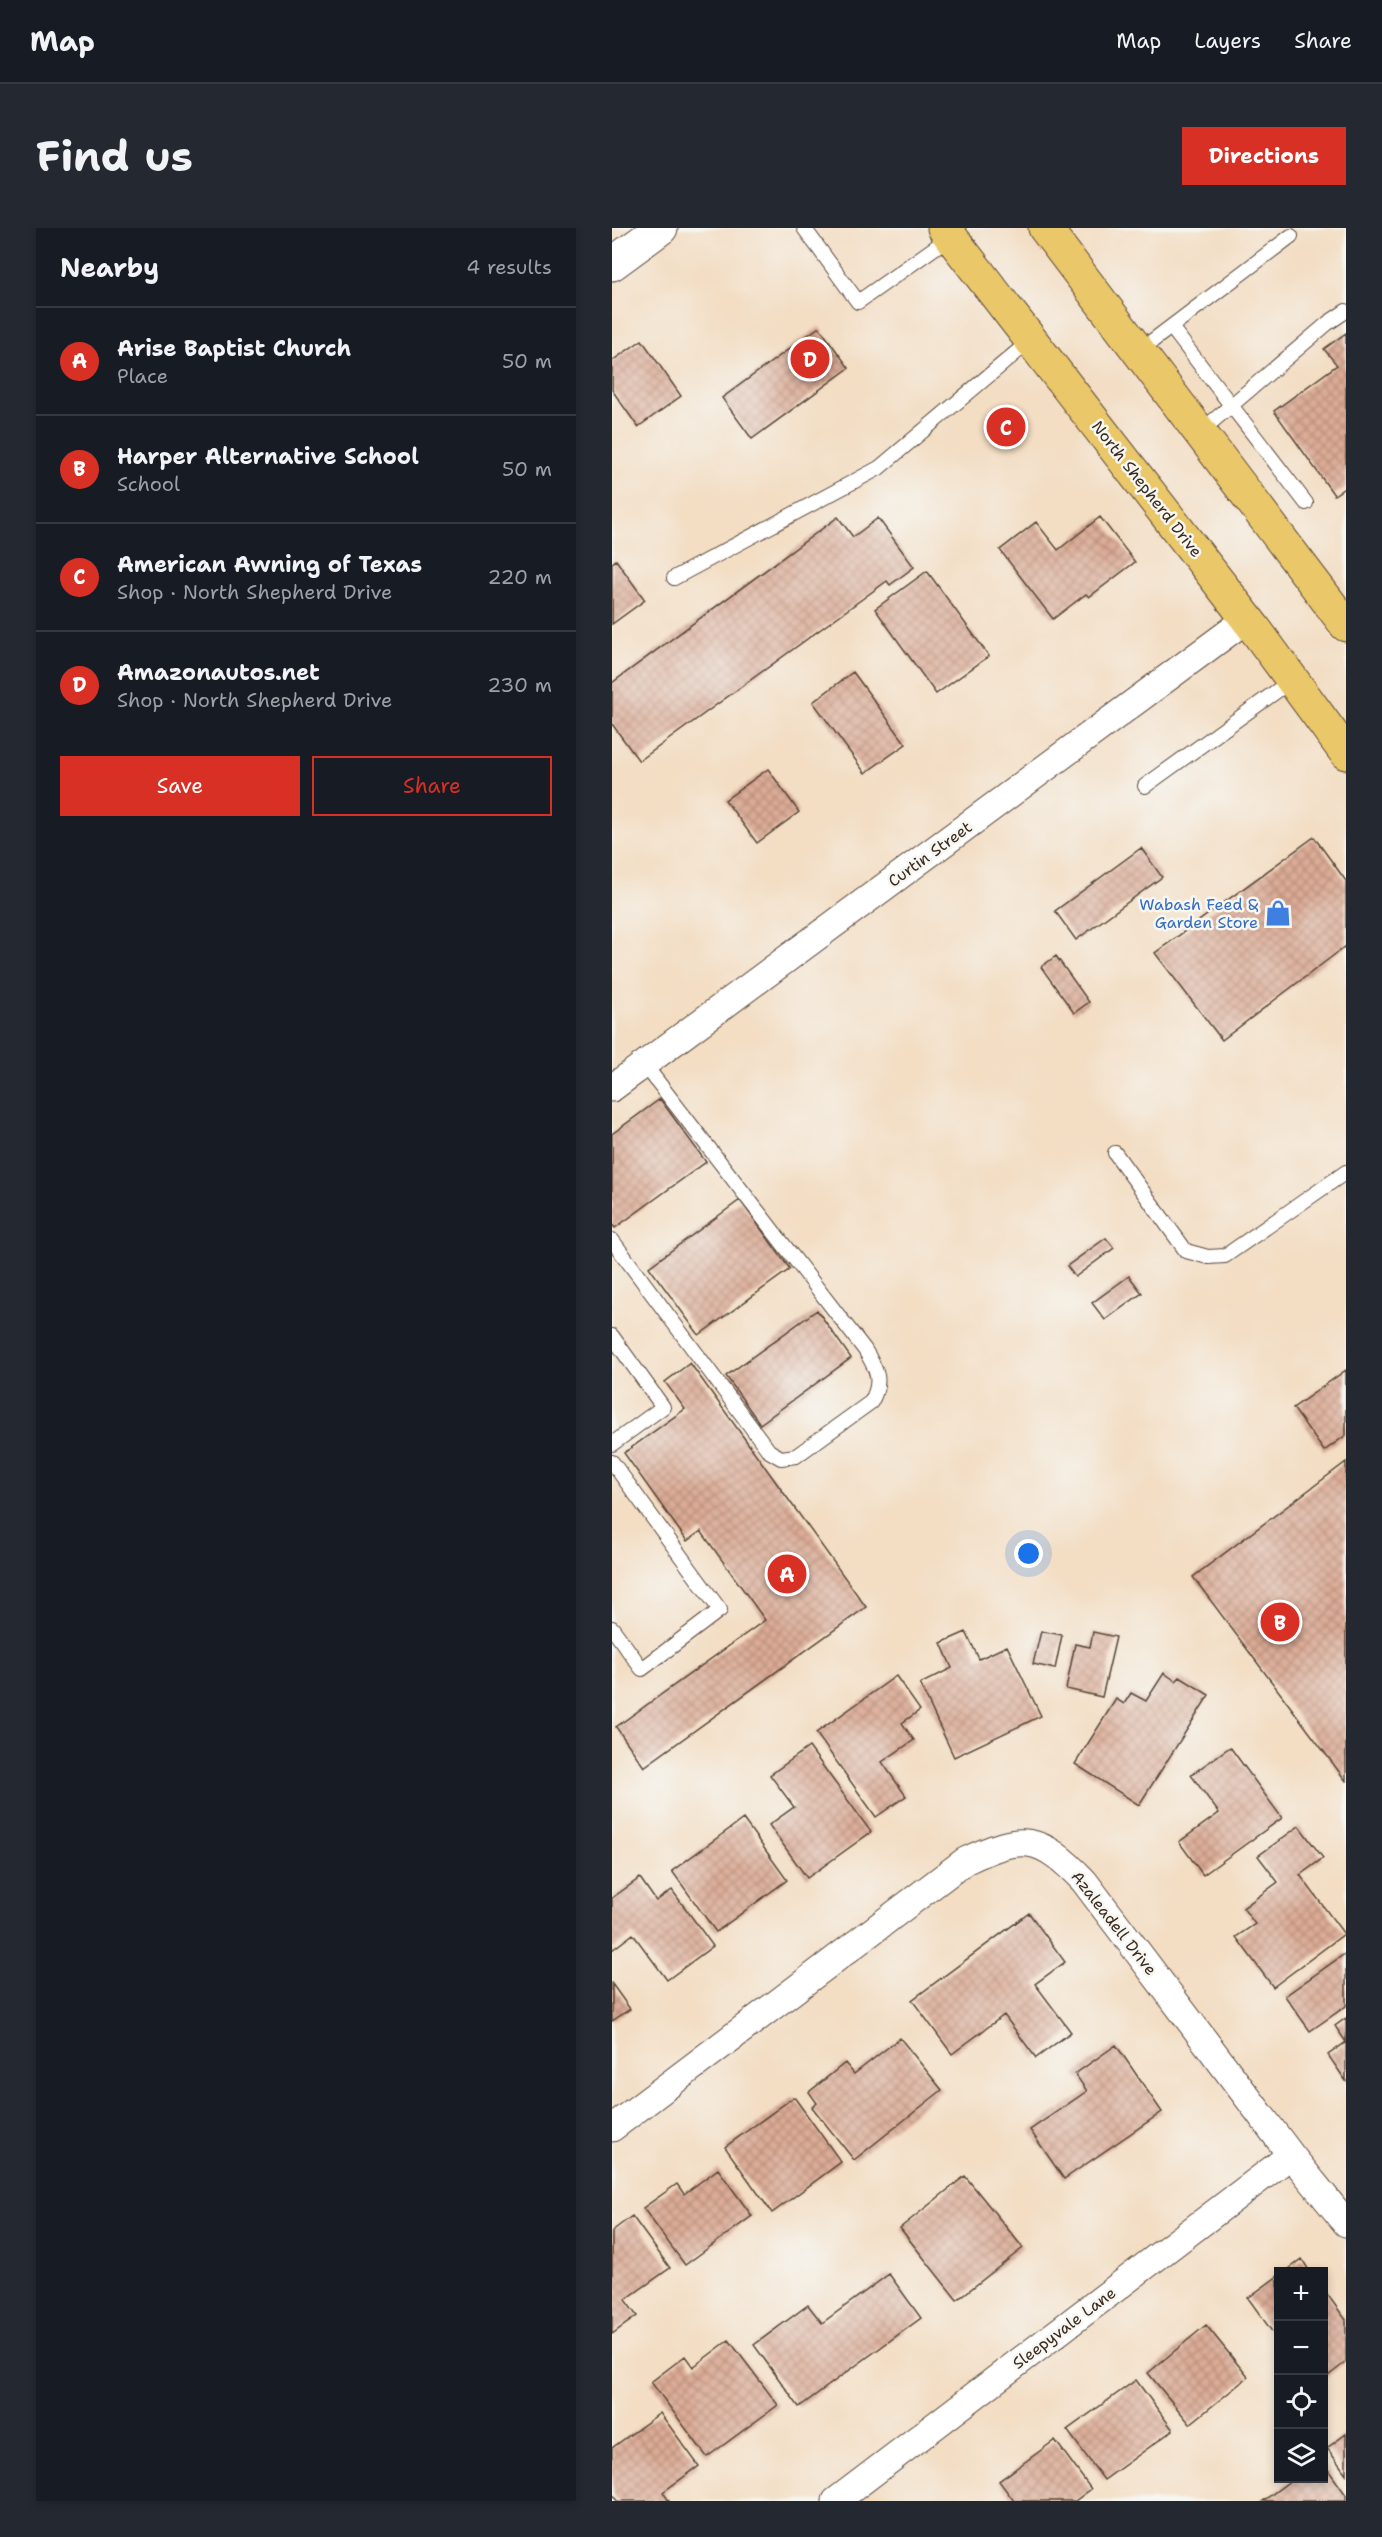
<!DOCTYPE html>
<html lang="en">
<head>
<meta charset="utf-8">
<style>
	:root { --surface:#171b24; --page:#242831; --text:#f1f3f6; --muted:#9ea1a6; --line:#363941; --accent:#d93025 }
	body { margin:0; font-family:"Shantell Sans",sans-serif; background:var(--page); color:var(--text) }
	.controls { position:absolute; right:18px; bottom:18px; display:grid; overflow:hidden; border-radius:0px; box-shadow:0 3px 9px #0003 }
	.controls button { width:54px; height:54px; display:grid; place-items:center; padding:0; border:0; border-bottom:2px solid var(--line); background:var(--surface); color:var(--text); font:30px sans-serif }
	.you { position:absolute; left:417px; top:1326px; width:21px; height:21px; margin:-15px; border:4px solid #fff; border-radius:50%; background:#1a73e8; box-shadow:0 0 0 9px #1a73e833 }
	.badge { display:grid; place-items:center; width:39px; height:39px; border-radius:50%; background:var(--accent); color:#fff; font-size:20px; font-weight:700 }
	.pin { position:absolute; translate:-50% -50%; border:3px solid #fff; box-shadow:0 2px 6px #0006 }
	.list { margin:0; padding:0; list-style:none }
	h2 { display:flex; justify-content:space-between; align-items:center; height:78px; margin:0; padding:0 24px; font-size:26px }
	h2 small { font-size:20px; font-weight:400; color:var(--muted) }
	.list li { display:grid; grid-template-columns:39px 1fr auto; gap:18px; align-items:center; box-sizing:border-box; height:108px; padding:0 24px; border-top:2px solid var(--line) }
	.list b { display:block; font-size:22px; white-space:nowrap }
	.list p { margin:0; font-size:20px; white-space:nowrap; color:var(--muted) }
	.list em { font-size:20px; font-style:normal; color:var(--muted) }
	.actions { display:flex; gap:12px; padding:18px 24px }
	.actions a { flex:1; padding:14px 0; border:2px solid var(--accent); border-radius:0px; text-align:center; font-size:21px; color:var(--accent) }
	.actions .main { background:var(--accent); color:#fff }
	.icon { flex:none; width:33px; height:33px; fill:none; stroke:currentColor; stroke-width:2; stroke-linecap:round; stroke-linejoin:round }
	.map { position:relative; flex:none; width:734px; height:2273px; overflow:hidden; border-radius:0px }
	header { display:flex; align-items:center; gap:36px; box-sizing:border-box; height:84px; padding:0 30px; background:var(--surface); border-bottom:2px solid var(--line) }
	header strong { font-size:28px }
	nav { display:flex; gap:33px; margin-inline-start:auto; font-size:21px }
	.intro { display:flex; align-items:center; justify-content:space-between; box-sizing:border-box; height:144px; padding:0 36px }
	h1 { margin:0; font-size:42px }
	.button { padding:15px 27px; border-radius:0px; background:var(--accent); color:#fff; font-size:21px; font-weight:700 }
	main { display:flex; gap:36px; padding:0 36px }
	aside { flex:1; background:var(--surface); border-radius:0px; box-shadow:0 3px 9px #0003 }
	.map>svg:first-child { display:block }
</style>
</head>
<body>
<header>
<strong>Map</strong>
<nav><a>Map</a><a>Layers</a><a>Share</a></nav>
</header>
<div class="intro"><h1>Find us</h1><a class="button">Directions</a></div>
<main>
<aside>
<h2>Nearby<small>4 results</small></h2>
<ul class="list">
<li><span class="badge">A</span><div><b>Arise Baptist Church</b><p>Place</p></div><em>50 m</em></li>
<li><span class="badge">B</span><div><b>Harper Alternative School</b><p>School</p></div><em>50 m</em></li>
<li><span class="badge">C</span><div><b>American Awning of Texas</b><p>Shop · North Shepherd Drive</p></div><em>220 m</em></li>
<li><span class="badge">D</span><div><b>Amazonautos.net</b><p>Shop · North Shepherd Drive</p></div><em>230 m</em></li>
</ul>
<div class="actions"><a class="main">Save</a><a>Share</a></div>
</aside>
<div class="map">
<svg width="734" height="2273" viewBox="0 0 734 2273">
	<defs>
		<pattern id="building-cross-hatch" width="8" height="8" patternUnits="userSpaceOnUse" patternTransform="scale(1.5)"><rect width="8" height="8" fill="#dcac96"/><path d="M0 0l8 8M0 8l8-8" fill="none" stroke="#b48c7a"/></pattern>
	</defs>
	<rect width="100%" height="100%" fill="#f6f6f2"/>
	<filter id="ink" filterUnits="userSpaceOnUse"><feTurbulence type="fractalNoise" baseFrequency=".0167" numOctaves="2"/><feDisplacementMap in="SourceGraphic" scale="12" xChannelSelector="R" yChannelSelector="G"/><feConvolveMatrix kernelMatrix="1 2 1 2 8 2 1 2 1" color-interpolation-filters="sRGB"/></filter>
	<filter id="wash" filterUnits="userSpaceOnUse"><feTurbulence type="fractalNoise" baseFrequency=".008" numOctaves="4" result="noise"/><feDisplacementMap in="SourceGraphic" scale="24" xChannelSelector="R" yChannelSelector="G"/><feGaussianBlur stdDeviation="1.35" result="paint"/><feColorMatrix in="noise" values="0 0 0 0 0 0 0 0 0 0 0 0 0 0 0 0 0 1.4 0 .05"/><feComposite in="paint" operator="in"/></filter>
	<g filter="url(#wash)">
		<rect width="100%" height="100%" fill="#f3ddc3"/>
		<g id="blocks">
			<path fill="url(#building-cross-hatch)" d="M207,99L237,140L140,211L110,170Z
				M734,105V259L722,267L662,183L725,137L712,121Z
				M30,112L69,168L26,199L0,162V133Z
				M226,289L241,309L266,290L302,339L278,357L275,353L27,533L0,496V455Z
				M488,289L523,334L477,369L474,366L441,391L388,322L424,294L446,322Z
				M4,332L33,372L0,396V335Z
				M315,343L377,428L324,466L263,381Z
				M241,444L294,516L253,545L201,474Z
				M156,541L187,584L145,615L113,572Z
				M702,609L734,653V718L610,812L543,725Z
				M529,620L550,649L464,712L443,683Z
				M444,728L477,774L462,785L429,739Z
				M48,871L94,934L3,1000L0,996V906Z
				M128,972L178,1041L87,1107L37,1039Z
				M494,1010L502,1020L463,1049L455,1038Z
				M517,1048L530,1065L493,1092L480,1075Z
				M205,1082L239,1130L148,1196L114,1148Z
				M78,1135L254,1379L32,1539L4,1499L153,1392L89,1303L75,1313L12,1225L73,1181L53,1154Z
				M734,1142V1207L712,1223L681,1180Z
				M734,1234V1553L581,1349Z
				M429,1403L450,1407L443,1441L421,1436Z
				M354,1404L367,1431L395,1418L429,1488L342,1529L308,1456L340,1440L329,1415Z
				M481,1404L504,1409L490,1469L454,1461L463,1416L478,1419Z
				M552,1445L564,1453L568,1449L597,1467L527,1577L463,1536L504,1471L512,1476L519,1465L534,1473Z
				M284,1448L308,1482L290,1495L302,1512L270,1534L294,1568L264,1589L204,1505Z
				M197,1519L259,1604L195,1650L157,1597L182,1579L158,1547Z
				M618,1519L670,1590L591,1647L567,1614L607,1585L579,1547Z
				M131,1591L175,1652L104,1704L60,1643Z
				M687,1598L711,1630L688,1647L732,1706L661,1759L624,1709L643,1696L631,1680L666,1654L646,1628Z
				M28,1650L44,1673L60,1662L101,1718L55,1752L21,1706L0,1722V1670Z
				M417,1685L453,1734L423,1756L459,1804L424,1830L392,1787L340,1826L300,1772Z
				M734,1725V1778L698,1803L673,1768Z
				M0,1756L18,1781L0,1793Z
				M734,1790V1853L716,1827L734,1814L723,1798Z
				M288,1810L330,1862L242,1932L200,1879L205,1875L197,1864L233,1835L242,1846Z
				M504,1817L550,1884L452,1951L418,1902L475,1863L463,1846Z
				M182,1869L229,1934L160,1985L113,1919Z
				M106,1941L140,1988L73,2037L31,1980L65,1956L72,1966Z
				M353,1948L411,2020L345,2072L288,2000Z
				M20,1988L58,2040L13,2072L25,2088L0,2106V2003Z
				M690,2031L698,2044H673Z
				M277,2046L309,2090L187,2179L142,2117L196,2077L210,2095Z
				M666,2048V2112L636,2070Z
				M712,2062L734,2092V2134L712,2151Z
				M594,2097L636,2149L578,2196L536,2145Z
				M117,2112L166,2177L95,2229L39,2154L73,2128L81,2139Z
				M524,2152L561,2202L492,2252L455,2202Z
				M48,2185L87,2238L51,2264L57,2273H5L0,2266V2220Z
				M734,2206V2246L715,2220Z
				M443,2212L479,2261L463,2273H402L387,2253Z
				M712,2236L734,2267V2273H651L682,2250H712Z"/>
		</g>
	</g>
	<g filter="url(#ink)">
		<use href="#blocks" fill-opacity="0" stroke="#574537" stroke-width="1.5"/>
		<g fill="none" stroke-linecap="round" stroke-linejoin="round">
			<g stroke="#574537" stroke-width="16">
				<path id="service" d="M192,0L246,74L338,9
					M559,99L694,275
					M527,123L679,8
					M588,204L716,95L734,83
					M62,350L267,240L419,112
					M533,558L680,452
					M503,925L574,1023L596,1029L613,1028L734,944
					M0,1012L157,1223L169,1230L184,1228L259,1174C271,1153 265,1142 253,1122L32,836
					M0,1108L51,1179L0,1216
					M0,1234L108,1382L30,1441L0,1400"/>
			</g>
			<g stroke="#574537" stroke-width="29">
				<path id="minor" d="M0,860L635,391
					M0,1900L353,1633C410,1606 427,1606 472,1653L679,1927L734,1995
					M224,2273L679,1927"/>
			</g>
			<g stroke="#574537" stroke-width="35">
				<path id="tertiary" d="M0,36L49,0"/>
			</g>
			<g stroke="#574537" stroke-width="35">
				<path id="primary" d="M332,0L643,401L734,525
					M433,0L734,397"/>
			</g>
			<use href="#service" stroke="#fff" stroke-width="14"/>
			<use href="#minor" stroke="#fff" stroke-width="27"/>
			<use href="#tertiary" stroke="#fff" stroke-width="33"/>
			<use href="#primary" stroke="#eac769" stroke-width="33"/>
		</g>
	</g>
	<defs>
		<g id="shop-bare" transform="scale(2.07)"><path d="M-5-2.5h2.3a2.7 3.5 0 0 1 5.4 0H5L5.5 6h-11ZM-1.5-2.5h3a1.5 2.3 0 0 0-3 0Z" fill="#3f7fe0" stroke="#f6f6f2" stroke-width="2.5" paint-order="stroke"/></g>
	</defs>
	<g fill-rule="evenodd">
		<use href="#shop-bare" x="666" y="685"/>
	</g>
	<g text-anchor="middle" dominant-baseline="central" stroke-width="5" stroke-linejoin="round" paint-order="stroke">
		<g font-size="16" fill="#3b2a1e" stroke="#f6f6f2">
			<text transform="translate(535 261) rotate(52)">North Shepherd Drive</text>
			<text transform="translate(318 626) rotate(-36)">Curtin Street</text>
			<text transform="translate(502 1695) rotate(52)">Azaleadell Drive</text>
			<text transform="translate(452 2100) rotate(-37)">Sleepyvale Lane</text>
		</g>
		<g font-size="16" fill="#366cbe" stroke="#f6f6f2" text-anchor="end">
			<text x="646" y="676">Wabash Feed &amp;<tspan x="646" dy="18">Garden Store</tspan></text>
		</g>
	</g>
</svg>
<div class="controls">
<button>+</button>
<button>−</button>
<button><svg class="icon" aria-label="locate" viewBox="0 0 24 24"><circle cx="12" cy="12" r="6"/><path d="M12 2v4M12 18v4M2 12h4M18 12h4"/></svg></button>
<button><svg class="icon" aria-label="layers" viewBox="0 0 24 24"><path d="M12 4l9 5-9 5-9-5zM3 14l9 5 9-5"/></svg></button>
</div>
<div class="you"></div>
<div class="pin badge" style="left:175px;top:1346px">A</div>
<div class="pin badge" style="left:668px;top:1394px">B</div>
<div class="pin badge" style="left:394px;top:199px">C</div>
<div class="pin badge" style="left:198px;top:131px">D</div>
</div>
</main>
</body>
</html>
